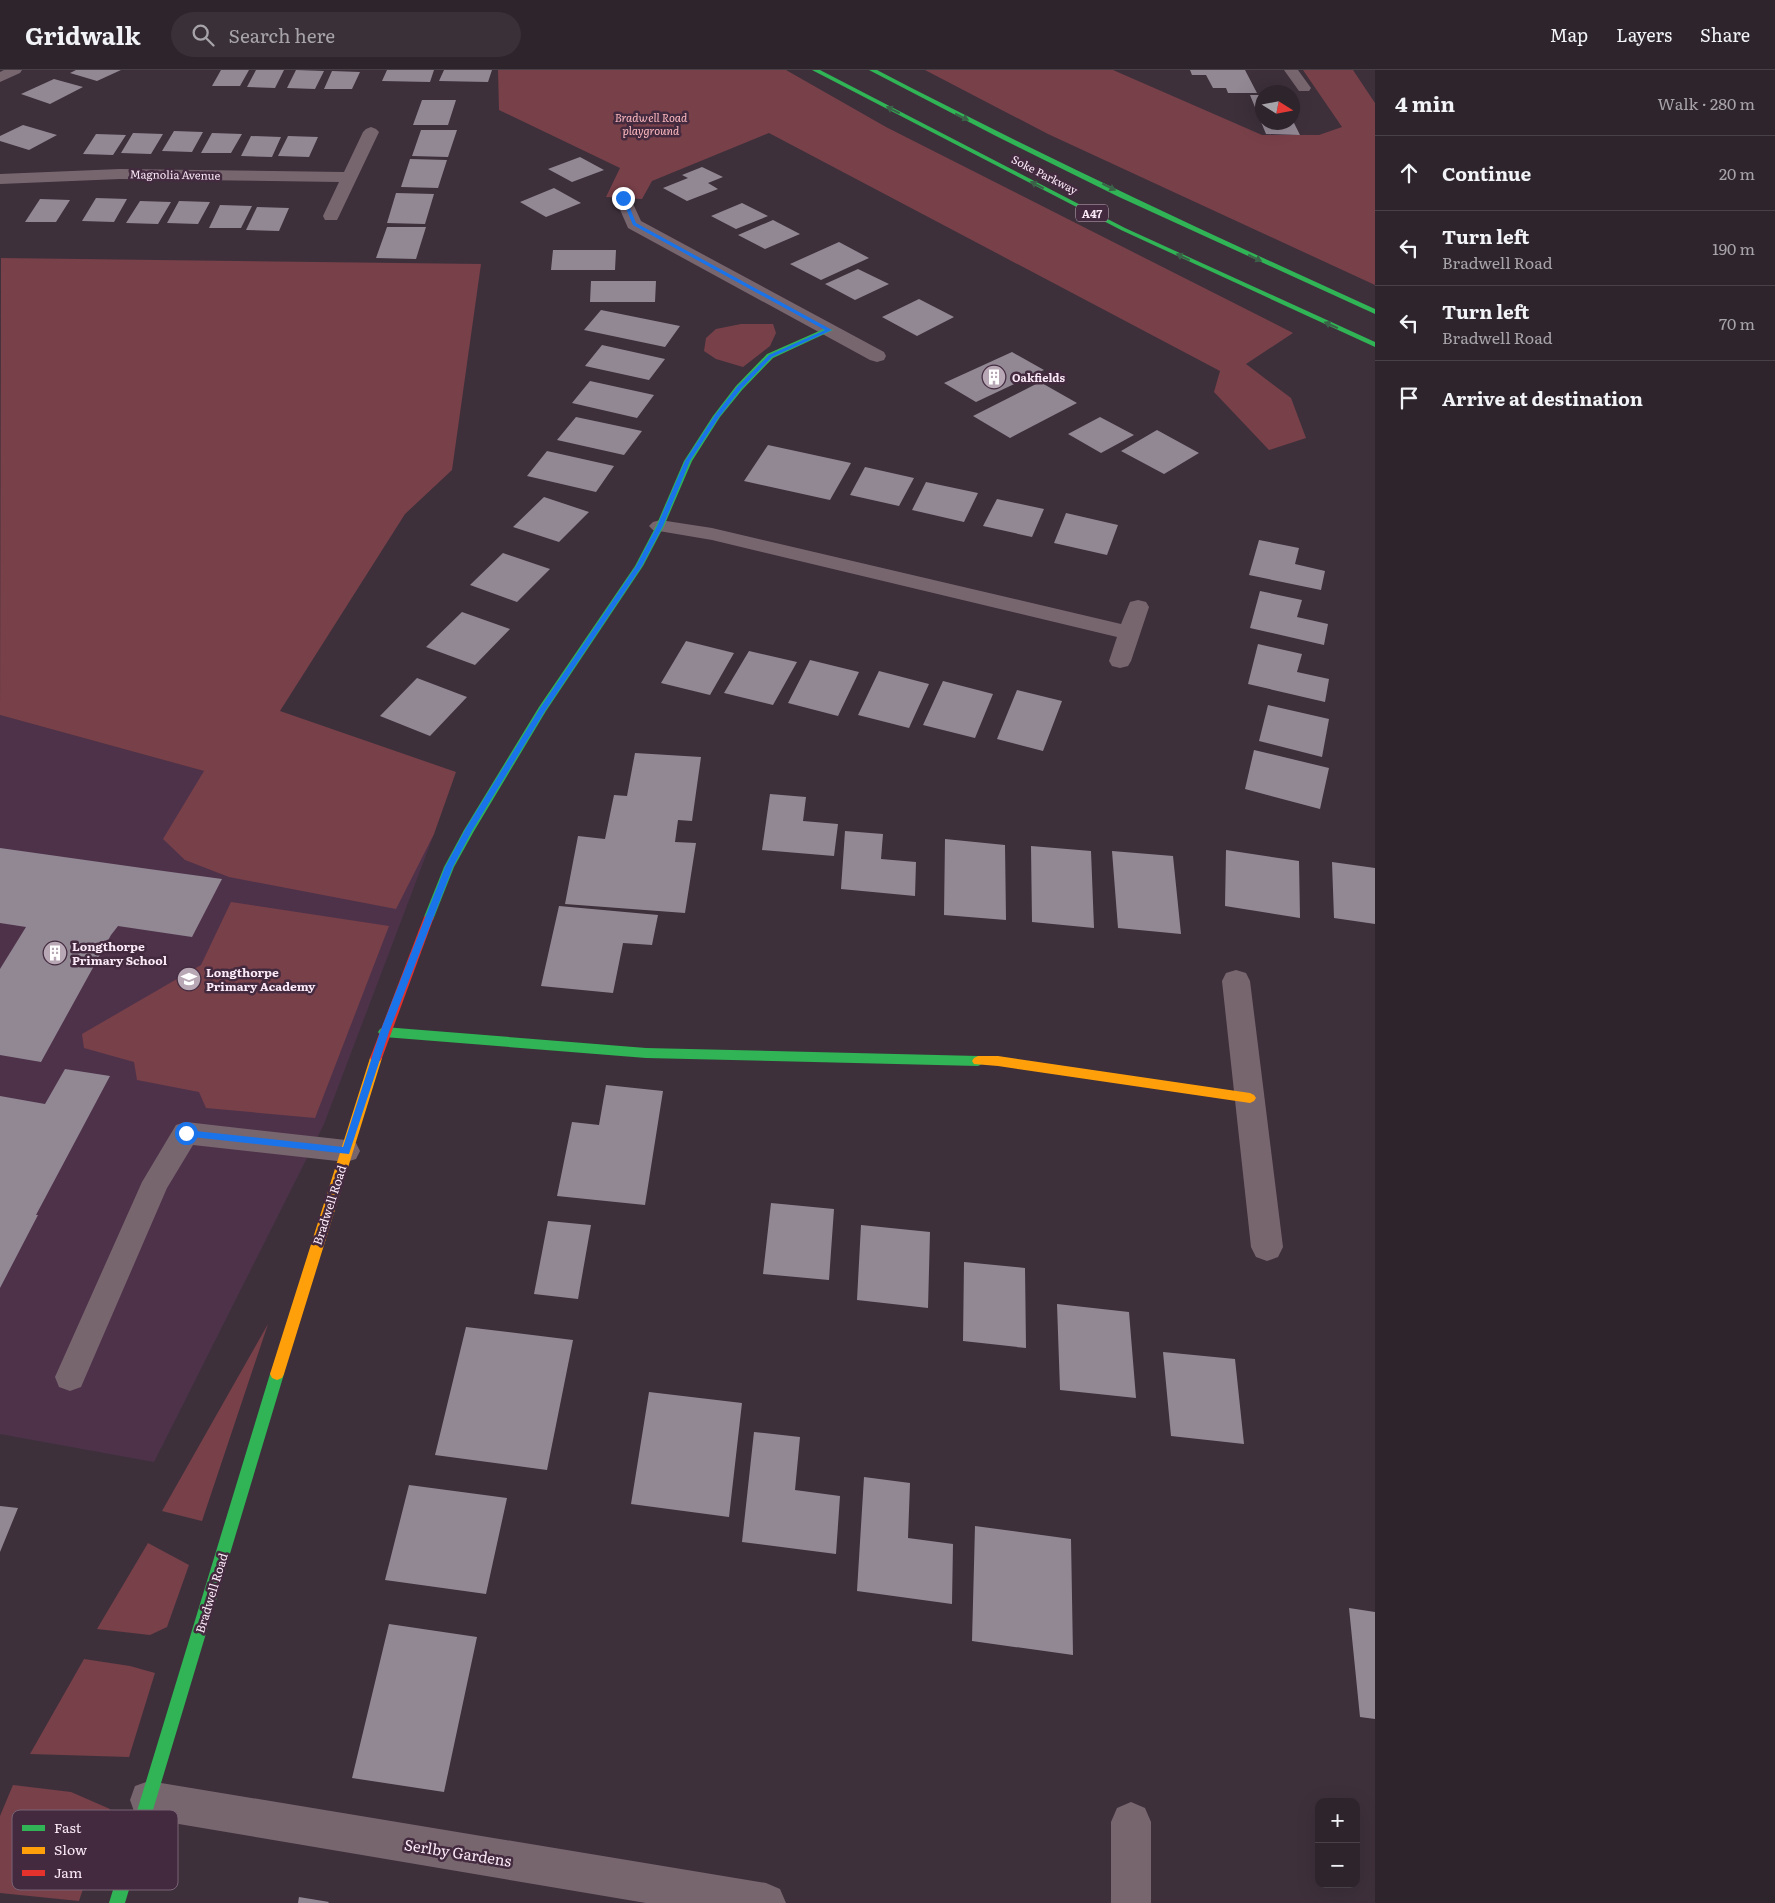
<!DOCTYPE html>
<html lang="en">
<head>
<meta charset="utf-8">
<style>
	:root { --surface:#2e242c; --page:#3a3038; --text:#f1f3f6; --muted:#a7a4a9; --line:#494148 }
	body { margin:0; font-family:Literata,serif; background:var(--page); color:var(--text) }
	.controls { position:absolute; right:15px; bottom:15px; display:grid; overflow:hidden; border-radius:10px; box-shadow:0 5px 20px #0002 }
	.controls button { width:45px; height:45px; display:grid; place-items:center; padding:0; border:0; border-bottom:1px solid var(--line); background:var(--surface); color:var(--text); font:25px sans-serif }
	.compass { position:absolute; left:1255px; top:15px; width:45px; height:45px; border-radius:50%; background:var(--surface); box-shadow:0 5px 20px #0002; rotate:101deg }
	.stop { position:absolute; width:15px; height:15px; margin:-11px; border:4px solid #1a73e8; border-radius:50%; background:#fff }
	.stop.end { background:#1a73e8; border-color:#fff; box-shadow:0 1px 5px #0008 }
	.list { margin:0; padding:0; list-style:none }
	h2 { display:flex; justify-content:space-between; align-items:center; height:65px; margin:0; padding:0 20px; font-size:21px }
	h2 small { font-size:16px; font-weight:400; color:var(--muted) }
	.list li { display:grid; grid-template-columns:32px 1fr auto; gap:15px; align-items:center; box-sizing:border-box; height:75px; padding:0 20px; border-top:1px solid var(--line) }
	.list b { display:block; font-size:19px; white-space:nowrap }
	.list p { margin:0; font-size:16px; white-space:nowrap; color:var(--muted) }
	.list em { font-size:16px; font-style:normal; color:var(--muted) }
	.icon { flex:none; width:28px; height:28px; fill:none; stroke:currentColor; stroke-width:2; stroke-linecap:round; stroke-linejoin:round }
	.map { position:relative; flex:none; width:1375px; height:1833px; overflow:hidden }
	header { display:flex; align-items:center; gap:30px; box-sizing:border-box; height:70px; padding:0 25px; background:var(--surface); border-bottom:1px solid var(--line) }
	header strong { font-size:24px }
	nav { display:flex; gap:28px; margin-inline-start:auto; font-size:18px }
	.search { width:350px; height:45px; background:var(--page); display:flex; align-items:center; gap:12px; box-sizing:border-box; padding:0 18px; border-radius:28px; color:var(--muted); font-size:19px }
	main { display:flex }
	aside { flex:1; background:var(--surface) }
	.map>svg:first-child { display:block }
</style>
</head>
<body>
<header>
<strong>Gridwalk</strong>
<div class="search"><svg class="icon" aria-label="search" viewBox="0 0 24 24"><circle cx="10" cy="10" r="6"/><path d="M15 15l6 6"/></svg>Search here</div>
<nav><a>Map</a><a>Layers</a><a>Share</a></nav>
</header>
<main>
<div class="map">
<svg width="1375" height="1833" viewBox="0 0 1375 1833">
	<rect width="100%" height="100%" fill="#3d303b"/>
	<path fill="#4e324a" d="M0,645L434,764L324,1054L154,1392L0,1364Z"/>
	<path fill="#784049" d="M498,0H786L886,57L1293,263L1246,294L1291,328L1306,368L1269,380L1214,322L1220,301L769,63L652,111L642,129L606,127L620,98L499,40Z
		M925,0H1113L1262,65H1319L1342,57L1303,0H1353L1375,33V215L1048,64Z
		M1,188L481,194L452,400L405,444L280,641L456,702L434,764L396,839L229,807L185,790L163,769L204,701L0,645Z
		M741,254H773L776,263L770,276L743,297L716,289L704,281L706,268L716,259Z
		M231,832L389,856L315,1048L206,1038L199,1022L137,1010L134,992L84,978L82,964L201,895Z
		M268,1254L202,1451L162,1441Z
		M148,1473L189,1495L167,1557L150,1565L97,1559Z
		M84,1589L130,1596L155,1603L129,1687L30,1684Z
		M13,1715L71,1722L110,1739L79,1831L0,1823V1746Z"/>
	<path fill="#928894" d="M76,0H121L97,11L70,3Z
		M221,0H249L240,16H212Z
		M256,0H284L275,18L247,17Z
		M296,0L324,1L315,19L287,18Z
		M387,0H434L430,12L382,11Z
		M444,0H492L488,12L439,11Z
		M1190,0H1245L1257,23H1228L1226,18H1213L1206,5H1192Z
		M332,1L360,2L352,19H324Z
		M54,9L83,17L50,34L21,24Z
		M1250,25H1262V52H1292V49L1300,65L1266,64Z
		M422,30H456L448,55H413Z
		M23,55L57,65L29,80L0,71V66Z
		M421,60H457L448,87L412,86Z
		M174,61L203,62L192,82L162,81Z
		M133,63L163,64L151,84L121,83Z
		M212,63L242,64L231,83H201Z
		M96,64L126,65L113,85L83,84Z
		M251,66L281,67L272,87L241,86Z
		M288,66L318,67L309,87L278,86Z
		M580,87L604,100L572,112L548,99Z
		M410,89L447,90L438,118L401,117Z
		M702,97L723,107L708,113L718,119L687,131L663,118L688,108L682,105Z
		M554,118L581,133L546,147L520,132Z
		M396,123L434,124L425,154L387,153Z
		M96,128L127,129L114,152L82,151Z
		M40,129L70,130L56,152H25Z
		M140,131L171,132L158,154L126,153Z
		M179,131L210,132L198,154L167,153Z
		M742,133L768,146L736,159L711,146Z
		M220,135L252,136L241,158H209Z
		M257,137L289,138L279,161L246,160Z
		M773,150L800,164L765,179L738,165Z
		M387,157H426L416,189L376,188Z
		M839,172L869,188L821,210L790,194Z
		M553,180H616L615,200H551Z
		M858,199L889,214L855,230L825,214Z
		M591,211H656L655,232H590Z
		M919,229L954,247L917,266L882,247Z
		M601,240L680,256L665,277L584,260Z
		M602,275L665,289L649,310L585,296Z
		M1012,282L1044,300L976,332L944,313Z
		M590,311L654,325L637,348L572,333Z
		M1040,312L1077,333L1010,368L973,346Z
		M576,347L642,361L624,385L557,370Z
		M1100,347L1134,365L1101,383L1068,364Z
		M1157,360L1199,383L1164,404L1121,381Z
		M768,375L851,393L830,430L744,411Z
		M547,381L614,396L596,422L527,406Z
		M865,397L914,408L899,436L850,425Z
		M926,412L978,423L964,452L912,440Z
		M544,427L589,442L559,472L513,457Z
		M997,429L1044,439L1032,467L983,456Z
		M1066,443L1118,455L1107,485L1054,473Z
		M1259,470L1299,478L1295,494L1325,501L1321,520L1249,505Z
		M503,483L550,499L517,532L470,515Z
		M1260,521L1302,530L1297,547L1328,554L1324,575L1250,558Z
		M462,542L510,559L475,595L426,577Z
		M686,571L734,583L710,625L661,613Z
		M1258,574L1302,584L1297,602L1329,609L1325,632L1248,614Z
		M749,581L797,592L773,635L724,623Z
		M810,590L859,602L838,646L788,633Z
		M879,601L929,614L909,658L858,645Z
		M417,608L467,627L430,666L380,646Z
		M943,611L993,624L975,668L923,655Z
		M1017,620L1062,631L1043,681L997,669Z
		M1268,635L1329,649L1322,687L1259,671Z
		M1254,680L1329,698L1320,739L1245,719Z
		M635,683L701,687L692,751L678,750L675,772L696,773L685,843L565,834L578,766L605,769L614,725L627,726Z
		M770,724L806,727L803,751L838,754L834,786L762,780Z
		M845,761L883,764L881,789L916,792L915,826L841,819Z
		M945,769L1005,775L1006,850L944,845Z
		M1031,776L1091,781L1094,858L1032,852Z
		M0,778L149,799L222,809L192,867L118,856L111,865L41,992L0,985V899L26,857L0,853Z
		M1226,780L1299,791L1300,848L1225,836Z
		M1112,781L1173,786L1181,864L1118,858Z
		M1332,792L1375,798V854L1334,848Z
		M559,836L658,845L652,875L623,873L613,923L541,916Z
		M65,999L110,1006L36,1145H38L0,1218V1026L45,1034Z
		M606,1015L663,1021L645,1135L557,1126L572,1052L599,1055Z
		M771,1133L834,1139L829,1210L763,1204Z
		M548,1151L591,1155L578,1229L534,1224Z
		M861,1155L930,1162L928,1238L857,1230Z
		M964,1192L1025,1198L1026,1278L963,1271Z
		M1057,1234L1129,1242L1136,1328L1060,1320Z
		M466,1257L573,1270L547,1400L435,1385Z
		M1163,1282L1235,1289L1244,1374L1171,1366Z
		M649,1322L742,1333L729,1447L631,1434Z
		M754,1362L800,1367L795,1420L840,1426L836,1484L742,1472Z
		M864,1407L910,1413L908,1468L953,1474L952,1534L857,1521Z
		M409,1415L507,1428L486,1524L385,1510Z
		M0,1436L18,1438L0,1482Z
		M975,1456L1071,1469L1073,1585L972,1571Z
		M1349,1538L1375,1542V1649L1360,1647Z
		M389,1554L477,1567L444,1722L352,1708Z
		M299,1827L329,1832L328,1833H298Z"/>
	<g fill="none" stroke-linecap="round" stroke-linejoin="round">
		<path fill="#78666f" fill-rule="evenodd" d="M186,1052L346,1070L356,1073L360,1081L356,1089L346,1092L193,1075L167,1118L81,1317L70,1321L59,1317L55,1307L142,1112L176,1055Z"/>
		<path fill="#78666f" fill-rule="evenodd" d="M4,0H22L20,3L0,12V2Z
			M1284,0H1298L1311,18L1309,21H1299Z
			M371,57L376,59L379,62L339,146L337,150H325L323,146L339,112L120,109L0,114V104L120,99L344,102L363,62L366,59Z
			M623,123L629,125L641,151L884,282L886,286L884,290L877,292L870,290L628,158L615,128L617,125Z
			M660,450L712,458L1121,554L1130,532L1138,530L1146,532L1149,537L1131,591L1128,596L1120,598L1112,596L1109,591L1117,567L712,470L653,460L649,456L653,452Z
			M1236,900L1246,903L1250,911L1283,1177L1278,1187L1267,1191L1256,1187L1251,1177L1222,911L1226,903Z
			M149,1711L766,1813L780,1819L786,1833H646L149,1749L135,1744L130,1730L135,1716Z
			M1131,1732L1145,1738L1151,1752V1833H1111V1752L1117,1738Z"/>
		<path fill="#30b455" fill-rule="evenodd" d="M812,0H820L1125,158L1375,272V277L1121,160Z
			M869,0H877C1040,85 1207,163 1375,239V244L1119,127L994,65Z
			M826,258L833,260L773,288L742,320L720,347L692,391L664,456L643,496L546,641L474,761L454,797L433,850H425L424,847L444,797L464,760L539,637L635,496L656,456L684,391L713,346L736,316L767,284Z
			M384,957L646,978L978,986L982,988L984,991L982,994L978,996L646,988L384,967L380,965L378,962L380,959Z
			M277,1298L282,1300L284,1304L125,1833H109L270,1304L272,1300Z"/>
		<path fill="#ff9f0a" fill-rule="evenodd" d="M376,983L380,985L382,988L284,1304L282,1308L277,1310L272,1308L270,1304L370,988L372,985Z
			M978,986H998L1250,1023L1254,1025L1256,1028L1254,1031L1250,1033L998,996L974,994L972,991L974,988Z"/>
		<path fill="#e5322d" fill-rule="evenodd" d="M429,843L434,847L382,988L380,991H372L370,988L424,847Z"/>
	</g>
	<defs><path id="oneway-solid" d="M-6-.8H1V-3.2L6.5 0L1 3.2V.8H-6Z" transform="scale(1.25)"/></defs>
	<g fill="#3b6148">
		<use href="#oneway-solid" transform="translate(893 40) rotate(-153)"/>
		<use href="#oneway-solid" transform="translate(962 47) rotate(26)"/>
		<use href="#oneway-solid" transform="translate(1037 115) rotate(-153)"/>
		<use href="#oneway-solid" transform="translate(1109 117) rotate(26)"/>
		<use href="#oneway-solid" transform="translate(1183 187) rotate(-155)"/>
		<use href="#oneway-solid" transform="translate(1255 188) rotate(26)"/>
		<use href="#oneway-solid" transform="translate(1331 255) rotate(-156)"/>
	</g>
	<path fill="#1a73e8" d="M621,127L626,128L636,153L832,260L772,287L741,319L719,347L690,391L663,456L642,496L545,641L472,761L453,797L389,962L349,1084L183,1066V1061L186,1060L343,1077L380,962L445,797L466,758L540,638L636,496L657,456L685,391L715,345L737,317L769,285L825,260L633,155Z"/>
	<defs>
		<g id="building-disc" transform="scale(1.25)"><circle r="9.5" fill="#b8a8b5" stroke="#432a3f"/><path d="M-4-6H4V6H1V3H-1V6H-4ZM-2.5-4.3h1.7v1.8h-1.7ZM.8-4.3h1.7v1.8H.8ZM-2.5-1h1.7V.8h-1.7ZM.8-1h1.7V.8H.8Z" fill="#fff"/></g>
		<g id="school-disc" transform="scale(1.25)"><circle r="9.5" fill="#b8a8b5" stroke="#432a3f"/><path d="M0-5L7-2L0 1L-7-2ZM-4 1L0 2.5L4 1V4Q0 6-4 4Z" fill="#fff"/></g>
	</defs>
	<g fill-rule="evenodd">
		<use href="#building-disc" x="994" y="307"/>
		<use href="#building-disc" x="55" y="883"/>
		<use href="#school-disc" x="189" y="909"/>
	</g>
	<g text-anchor="middle" dominant-baseline="central" stroke-width="5" stroke-linejoin="round" paint-order="stroke">
		<g font-size="11" font-style="italic" fill="#fdb9bf" stroke="#432a3f">
			<text x="651" y="47">Bradwell Road<tspan x="651" dy="13">playground</tspan></text>
		</g>
		<g font-size="11" fill="#fae9f6" stroke="#432a3f">
			<text transform="translate(175 104) rotate(1)">Magnolia Avenue</text>
			<text transform="translate(1045 104) rotate(27)">Soke Parkway</text>
		</g>
		<rect fill="#432a3f" stroke="#c3b0bf" stroke-width="1" x="1076" y="134.5" width="32" height="17" rx="4"/>
		<g font-size="11" font-weight="bold" fill="#fae9f6">
			<text x="1092" y="143">A47</text>
		</g>
		<g font-size="11" font-weight="bold" fill="#fae9f6" stroke="#432a3f" text-anchor="start">
			<text x="1012" y="307">Oakfields</text>
		</g>
		<g font-size="12" font-weight="bold" fill="#fae9f6" stroke="#432a3f" text-anchor="start">
			<text x="72" y="876">Longthorpe<tspan x="72" dy="14">Primary School</tspan></text>
			<text x="206" y="902">Longthorpe<tspan x="206" dy="14">Primary Academy</tspan></text>
		</g>
		<g font-size="12" fill="#fae9f6" stroke="#432a3f">
			<text transform="translate(329 1135) rotate(-72)">Bradwell Road</text>
			<text transform="translate(211 1523) rotate(-73)">Bradwell Road</text>
		</g>
		<g font-size="15" fill="#fae9f6" stroke="#432a3f">
			<text transform="translate(458 1782) rotate(9)">Serlby Gardens</text>
		</g>
	</g>
	<rect x="12" y="1740" width="166" height="80" rx="8" fill="#432a3f" stroke="#7a6376" stroke-width="1"/>
	<rect x="22" y="1755" width="23" height="6" fill="#30b455"/>
	<rect x="22" y="1777" width="23" height="7" fill="#ff9f0a"/>
	<rect x="22" y="1800" width="23" height="6" fill="#e5322d"/>
	<g font-size="14" fill="#fae9f6">
		<text x="54" y="1763">Fast</text>
		<text x="54" y="1785">Slow</text>
		<text x="54" y="1808">Jam</text>
	</g>
</svg>
<div class="controls">
<button>+</button>
<button>−</button>
</div>
<svg class="compass" viewBox="-18 -18 36 36"><path d="M0-13l5 13h-10z" fill="#e53935"/><path d="M0 13l5-13h-10z" fill="#a7a4a9"/></svg>
<div class="stop" style="left:186px;top:1063px"></div>
<div class="stop end" style="left:623px;top:128px"></div>
</div>
<aside>
<h2>4 min<small>Walk · 280 m</small></h2>
<ul class="list">
<li><svg class="icon" aria-label="ahead" viewBox="0 0 24 24"><path d="M12 20V5M6 11l6-6 6 6"/></svg><div><b>Continue</b></div><em>20 m</em></li>
<li><svg class="icon" aria-label="left" viewBox="0 0 24 24"><path d="M17 20v-9H6M10 6l-5 5 5 5"/></svg><div><b>Turn left</b><p>Bradwell Road</p></div><em>190 m</em></li>
<li><svg class="icon" aria-label="left" viewBox="0 0 24 24"><path d="M17 20v-9H6M10 6l-5 5 5 5"/></svg><div><b>Turn left</b><p>Bradwell Road</p></div><em>70 m</em></li>
<li><svg class="icon" aria-label="arrive" viewBox="0 0 24 24"><path d="M6 21V4h12l-3 4 3 4H6"/></svg><div><b>Arrive at destination</b></div></li>
</ul>
</aside>
</main>
</body>
</html>
